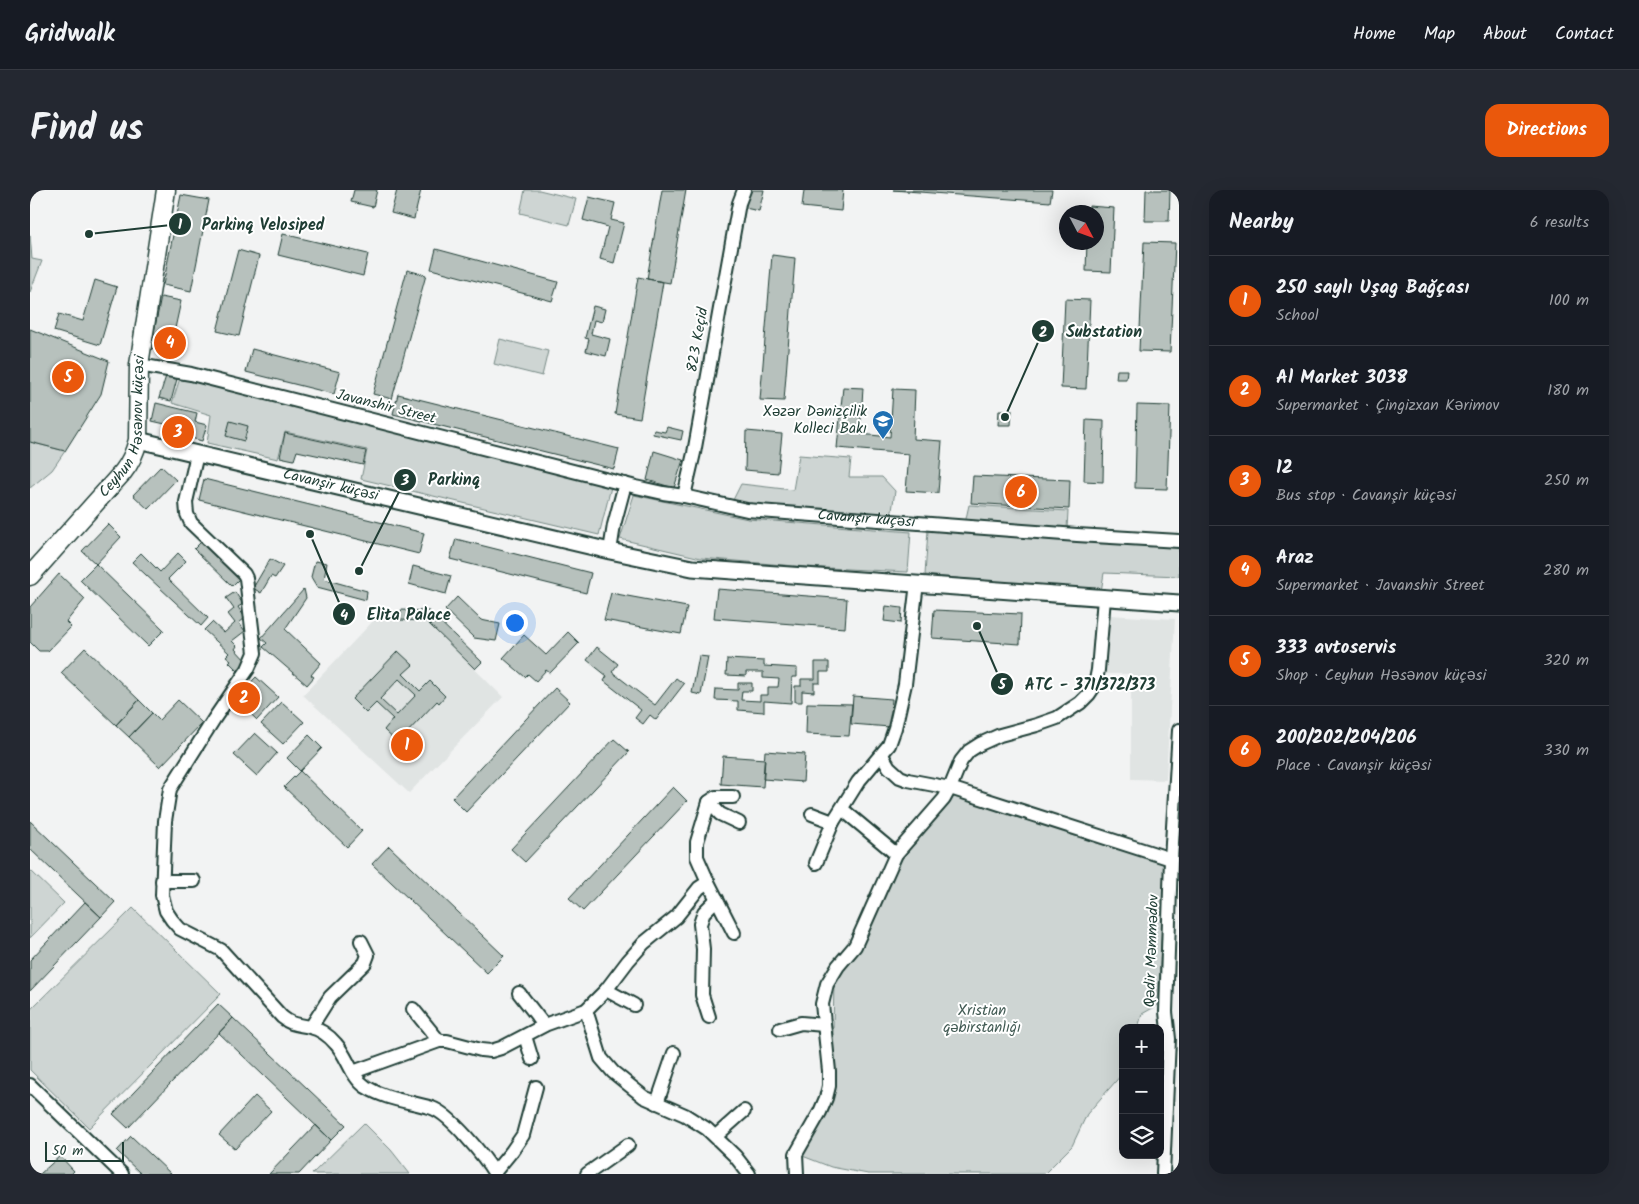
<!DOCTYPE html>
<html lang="en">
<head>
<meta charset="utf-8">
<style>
	:root { --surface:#171b24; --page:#242831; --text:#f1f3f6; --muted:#9ea1a6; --line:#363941; --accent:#ea580c }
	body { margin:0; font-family:Kalam,sans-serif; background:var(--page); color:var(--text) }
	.controls { position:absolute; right:15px; bottom:15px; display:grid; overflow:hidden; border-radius:10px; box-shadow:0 5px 20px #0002 }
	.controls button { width:45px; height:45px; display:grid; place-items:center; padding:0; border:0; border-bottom:1px solid var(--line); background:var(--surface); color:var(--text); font:25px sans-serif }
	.compass { position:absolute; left:1029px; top:15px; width:45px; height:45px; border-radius:50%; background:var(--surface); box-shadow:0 5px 20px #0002; rotate:131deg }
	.scale { position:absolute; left:15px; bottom:12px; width:79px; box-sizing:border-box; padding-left:5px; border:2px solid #1f3d34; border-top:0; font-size:14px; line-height:18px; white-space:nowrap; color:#1f3d34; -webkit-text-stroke:4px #fff; paint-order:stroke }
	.you { position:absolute; left:484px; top:432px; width:18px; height:18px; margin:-12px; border:4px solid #fff; border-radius:50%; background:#1a73e8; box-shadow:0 0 0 8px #1a73e833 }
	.badge { display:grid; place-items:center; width:32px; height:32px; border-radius:50%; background:var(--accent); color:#fff; font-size:16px; font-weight:700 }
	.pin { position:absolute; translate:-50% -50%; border:2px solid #fff; box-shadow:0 1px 5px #0006 }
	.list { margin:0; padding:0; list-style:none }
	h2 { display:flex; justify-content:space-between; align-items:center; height:65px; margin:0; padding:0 20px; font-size:21px }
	h2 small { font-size:16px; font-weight:400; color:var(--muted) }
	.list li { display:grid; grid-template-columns:32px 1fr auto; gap:15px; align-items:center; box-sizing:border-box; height:90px; padding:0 20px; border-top:1px solid var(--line) }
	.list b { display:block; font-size:19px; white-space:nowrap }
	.list p { margin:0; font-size:16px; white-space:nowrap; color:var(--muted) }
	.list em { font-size:16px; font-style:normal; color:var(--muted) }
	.icon { flex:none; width:28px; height:28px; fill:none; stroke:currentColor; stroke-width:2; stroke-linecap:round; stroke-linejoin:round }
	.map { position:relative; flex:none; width:1149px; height:984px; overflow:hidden; border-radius:15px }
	header { display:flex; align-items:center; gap:30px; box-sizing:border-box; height:70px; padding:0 25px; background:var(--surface); border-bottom:1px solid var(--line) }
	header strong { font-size:24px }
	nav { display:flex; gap:28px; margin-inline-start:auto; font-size:18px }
	.intro { display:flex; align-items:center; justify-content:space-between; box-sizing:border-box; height:120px; padding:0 30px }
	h1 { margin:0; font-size:35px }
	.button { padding:12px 22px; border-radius:15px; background:var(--accent); color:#fff; font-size:18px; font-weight:700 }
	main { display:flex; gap:30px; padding:0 30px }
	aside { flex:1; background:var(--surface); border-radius:15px; box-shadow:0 5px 20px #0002 }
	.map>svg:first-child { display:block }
</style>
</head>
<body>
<header>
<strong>Gridwalk</strong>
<nav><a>Home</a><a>Map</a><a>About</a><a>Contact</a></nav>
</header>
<div class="intro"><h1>Find us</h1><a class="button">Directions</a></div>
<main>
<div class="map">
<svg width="1149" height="984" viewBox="0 0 1149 984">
	<rect width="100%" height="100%" fill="#f2f3f3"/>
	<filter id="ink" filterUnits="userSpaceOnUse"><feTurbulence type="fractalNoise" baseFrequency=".02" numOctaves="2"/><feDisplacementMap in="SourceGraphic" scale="10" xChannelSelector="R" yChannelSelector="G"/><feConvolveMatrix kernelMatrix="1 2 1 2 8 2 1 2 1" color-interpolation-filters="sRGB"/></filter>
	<g filter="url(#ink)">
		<path fill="#e0e4e3" d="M1079,425L1145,429L1136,590L1101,589V484H1075Z
			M344,430L396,431L473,507L379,603L273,505Z"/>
		<path fill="#ced5d3" stroke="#768984" d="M495,0H509L546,9L539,35L490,23Z
			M0,45L2,69L12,71L0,102Z
			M470,149L518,161L512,186L464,174Z
			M150,188L582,293L569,345L331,289L337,260L255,242L248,269L177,253L181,225L142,213Z
			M0,252L35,261L22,280L0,298Z
			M769,265L821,269L819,287H852L865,301L861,327L752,318L702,312L711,294L763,300Z
			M604,305L718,329L881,342L878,382L777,377L671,368L590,349Z
			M939,315L1038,321L1037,339L935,333Z
			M898,340L1149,355V386L1074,383L1071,402L895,385Z
			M925,605L1135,674L1128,815L1112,824L1108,838H1093V883L1057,924L1042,956L1014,984H838L801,977L770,965L799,917L802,888L804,792L828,761L869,670Z
			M0,680L34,713L0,748Z
			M103,718L191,804L59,938L0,880V820Z
			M334,933L361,960L380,984H282Z"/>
		<path fill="#b7c1bd" stroke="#1f3d34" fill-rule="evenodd" d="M324,0H347L343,17L321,12Z
			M367,0H391L384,29L361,23Z
			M632,0H656L640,93L617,89Z
			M722,0H734L729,21L715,18L719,4Z
			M774,0H813L811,21L772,17Z
			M863,0H1022L1020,12Z
			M1116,0H1140L1139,31H1115Z
			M151,5L179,10L161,101L133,95Z
			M559,7L585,13L581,30L594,33L584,73L570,69L578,37L553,30Z
			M1059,16L1084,18L1081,82L1056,81L1057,52H1066V22H1059Z
			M253,44L338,64L333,86L248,65Z
			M1114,52L1145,53L1140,162L1109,161Z
			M406,59L528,92L522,111L401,79Z
			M208,60L229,66L209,146L187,141Z
			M742,65L765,68L754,211L730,210Z
			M377,80L396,85L362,209L343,204Z
			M608,87L633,92L610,228L585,224Z
			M65,90L87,97L70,155L24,141L29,124L53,131Z
			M131,107L151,111L144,143L153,145L149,164L121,158Z
			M1035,109L1060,110L1056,199L1031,198Z
			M563,116L575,119L572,132L564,130L561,144L580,149L576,166L556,161L559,149L555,148Z
			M0,139L79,171L71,204L35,261L0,252Z
			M222,159L310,182L304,204L216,182Z
			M1087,180H1097L1096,189H1086Z
			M136,186L147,189L141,211L129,208Z
			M813,197L833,198L830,244L860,247L863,199L885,200L883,249L912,251L908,303L876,301L879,264L807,258Z
			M368,204L589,259L584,279L363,224Z
			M126,213L167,223L165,232L177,235L172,251L142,243L144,236L122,231Z
			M1107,215L1140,216L1137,299L1105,298Z
			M969,220H982L981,235H968Z
			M1056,230L1074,231L1073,292L1054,291Z
			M200,231L218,236L214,251L196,246Z
			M637,237L653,241L651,250L623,244L624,240L635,242Z
			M716,241L752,244L748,283L715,280Z
			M255,243L336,261L333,275L267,261L264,270L250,267Z
			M624,261L653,270L644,298L617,290Z
			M131,276L146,290L118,319L103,305Z
			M943,286L1040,290L1039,319L941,313Z
			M174,289L394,343L389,364L169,310Z
			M78,334L91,347L66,374L52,361Z
			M426,349L561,383L556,403L420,369Z
			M172,351L210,388L202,396L164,359Z
			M111,363L130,382L148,363L156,371L138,389L178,428L171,436L102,372Z
			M240,369L253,376L245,388L241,386L231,403L223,398Z
			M285,371L297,373L294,389L337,401L336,410L287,397L281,387Z
			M66,374L134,440L118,456L50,390Z
			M383,376L421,386L416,404L379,394Z
			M29,384L55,409L36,432L41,437L18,461H9L0,452V417Z
			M274,399L276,408L255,439L291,473L281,485L284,487L277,495L233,457L237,453L231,448Z
			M687,399L817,409L815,438L684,428Z
			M205,402L213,414L208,417L215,428L209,433L215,441L202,451L207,456L205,459L217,472L208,481L199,472L201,470L196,466L199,463L174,440L182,432L194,443L205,433L198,424L204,419L196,408Z
			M581,403L657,417L651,444L574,430Z
			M427,407L451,430L470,434L466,451L444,448L415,420Z
			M856,416L872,418L871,433L854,431Z
			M371,420L399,421L452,472L445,479L396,431L370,430Z
			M904,420L991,424L990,454L902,448Z
			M538,442L549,453L520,483L516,480L506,491L498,484L495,487L473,468L494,445L516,465Z
			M567,457L588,474L582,482L625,515L646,488L654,494L626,530L620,525L613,534L605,528L611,520L574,491L577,486L557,470Z
			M55,458L109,510L86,535L31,483Z
			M368,461L383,475L373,484L390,501L400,491L415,506L409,513L407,511L374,546L375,548L369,554L354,540L363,529L346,513L336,523L322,509ZM369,489L386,505L367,525L350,509Z
			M669,466L678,467L671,505L662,503Z
			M697,469L734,471V476L767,478V487H762L761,513L734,511V522L708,520V511L685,510L686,499L708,500V493H722V501H712L711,510L730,511V505H738V497H748L749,489L733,488V482H716V486L696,485Z
			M785,472H799V482H790V493H784V502L772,501V512H765V496H771V489H785Z
			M226,487L248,507L227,530L205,509Z
			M525,498L540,512L436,622L422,608Z
			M823,506L862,509L860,537L821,534Z
			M109,510L122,523L99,547L86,535Z
			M148,510L172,533L130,577L99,547L122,523L129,530Z
			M252,512L274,532L253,554L231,534Z
			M777,513L822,514L819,546L776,544Z
			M225,543L247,563L227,586L204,565Z
			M279,545L292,558L270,581L257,568Z
			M584,549L599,562L495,672L481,659Z
			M735,561L775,564L773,592L733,589Z
			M693,566L735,569L733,597L691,594Z
			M270,581L332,641L317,657L254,597Z
			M643,597L657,611L553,721L539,708Z
			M0,631L85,712L71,727L0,659Z
			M359,656L474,766L457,783L342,674Z
			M55,712L71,727L0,801V770Z
			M188,814L203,828L98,938L83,924Z
			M203,828L316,935L301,950L189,843Z
			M225,906L241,921L205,959L189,945Z
			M286,935L301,950L269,984H239Z
			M101,946L141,984H111L87,961Z
			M30,966L44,981L41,984H10Z"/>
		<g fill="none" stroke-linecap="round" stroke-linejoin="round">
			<g stroke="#1f3d34" stroke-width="16">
				<g id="minor">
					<path id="s1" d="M109,175L161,184L606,297L633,303L654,306L717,320L1047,345L1149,351"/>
					<path d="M167,264L156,312L157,324L161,333L214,384L216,388L225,463L218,479L184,529L140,599L135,631L132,705L136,721L142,730L150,739L191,760L252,827C263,836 268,834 280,837C290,839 300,847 306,854C318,867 321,887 336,897C357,910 380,911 402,918C420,924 455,967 465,984"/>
					<path d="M654,306L664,263L709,13L714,0"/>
					<path d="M580,361L584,335L595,294"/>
					<path d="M852,565L859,577L870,587L878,590L920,598L1141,669"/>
					<path d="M679,612L690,624L709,633"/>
					<path d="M812,619L866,664"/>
					<path d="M782,624L803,632L828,592L859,555L865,538L875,494L887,393"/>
					<path d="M786,673L803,632"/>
					<path d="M132,691H164"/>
					<path d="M678,692L704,743"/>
					<path d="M576,800L604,815"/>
					<path d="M489,803L514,835"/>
					<path d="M383,819L409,851"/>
					<path d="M556,820L571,868L583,882L614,907L655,925L677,939L705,966L719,984"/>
					<path d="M679,827L672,805L673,759L670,734L674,722L687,709"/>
					<path d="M281,837L300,807L335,773L338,765L331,751"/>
					<path d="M750,839L771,833L794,835"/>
					<path d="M495,846L502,869"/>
					<path d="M323,882L409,851H417L451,860L461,861L471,858L517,834L556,820L576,800L598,771L614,753L646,727L669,698L678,692L667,667V652L679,612L686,607H703"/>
					<path d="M0,895L92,984"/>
					<path d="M627,913L644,863"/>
					<path d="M686,946L714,921"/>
					<path d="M464,983L482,961L493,945L506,897"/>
					<path d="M557,984L598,955"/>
					<path d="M767,984L766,964L790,922L796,908L799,896V881L792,814L797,794L808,776L825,756L866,664L914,609L920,598L931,571L939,561L950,554L970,545L1007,535L1027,528L1050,513L1059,504L1065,495L1068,480L1074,408"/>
					<path d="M1133,984L1139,849L1136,822L1141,669L1149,540"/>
				</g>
			</g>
			<g stroke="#1f3d34" stroke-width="19">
				<g id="tertiary">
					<path id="s2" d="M108,250L580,361L662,378L1149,413"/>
				</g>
			</g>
			<g stroke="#1f3d34" stroke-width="21">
				<g id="secondary">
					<path id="s3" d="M0,386L93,282C101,272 105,262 108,250L109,175L136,0"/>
				</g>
			</g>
			<use href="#minor" stroke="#fff" stroke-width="12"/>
			<use href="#tertiary" stroke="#fff" stroke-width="15"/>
			<use href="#secondary" stroke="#fff" stroke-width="18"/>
		</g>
	</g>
	<defs>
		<g id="university-pin" transform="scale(1.125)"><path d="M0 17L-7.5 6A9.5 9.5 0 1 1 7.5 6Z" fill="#1f6fb2" stroke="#fff"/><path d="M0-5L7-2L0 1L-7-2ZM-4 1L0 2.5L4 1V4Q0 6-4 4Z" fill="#fff"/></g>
	</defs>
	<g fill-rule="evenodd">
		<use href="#university-pin" x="853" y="231"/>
	</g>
	<g text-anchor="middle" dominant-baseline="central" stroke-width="4" stroke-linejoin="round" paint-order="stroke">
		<g font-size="15" fill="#1f3d34" stroke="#fff">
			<text transform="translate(668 150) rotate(-80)">823 Keçid</text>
			<text transform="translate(356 217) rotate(14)">Javanshir Street</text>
			<text stroke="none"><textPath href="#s3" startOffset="184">Ceyhun Həsənov küçəsi</textPath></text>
			<text stroke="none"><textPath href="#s2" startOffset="198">Cavanşir küçəsi</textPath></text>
			<text stroke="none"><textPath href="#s1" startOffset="745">Cavanşir küçəsi</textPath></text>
			<text transform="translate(1122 761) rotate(-88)">Qədir Məmmədov</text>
		</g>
		<g font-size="15" fill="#1f3d34" stroke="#fff" text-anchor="end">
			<text x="837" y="222">Xəzər Dənizçilik<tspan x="837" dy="17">Kolleci Bakı</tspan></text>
		</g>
		<g font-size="15" fill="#425b54" stroke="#fff">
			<text x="952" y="821">Xristian<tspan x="952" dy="17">qəbirstanlığı</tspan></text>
		</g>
	</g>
	<path fill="none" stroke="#1f3d34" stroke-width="2" d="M59 44L150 34M975 227L1013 141M329 381L375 290M280 344L314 424M947 436L972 494"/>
	<g fill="#1f3d34" stroke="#fff" stroke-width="2">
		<circle cx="59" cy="44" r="5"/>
		<circle cx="975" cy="227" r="5"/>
		<circle cx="329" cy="381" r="5"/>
		<circle cx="280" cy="344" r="5"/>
		<circle cx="947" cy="436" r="5"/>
		<circle cx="150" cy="34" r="12"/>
		<circle cx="1013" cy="141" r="12"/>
		<circle cx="375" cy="290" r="12"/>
		<circle cx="314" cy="424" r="12"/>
		<circle cx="972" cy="494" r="12"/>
	</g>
	<g font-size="15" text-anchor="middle" font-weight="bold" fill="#fff">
		<text x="150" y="39">1</text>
		<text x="1013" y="147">2</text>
		<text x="375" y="295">3</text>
		<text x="314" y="430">4</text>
		<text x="972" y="499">5</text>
	</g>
	<g font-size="16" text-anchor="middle" font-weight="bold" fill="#1f3d34" stroke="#fff" stroke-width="4" stroke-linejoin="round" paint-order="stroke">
		<text x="233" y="40">Parkinq Velosiped</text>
		<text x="1074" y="147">Substation</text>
		<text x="424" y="295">Parkinq</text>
		<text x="379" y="430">Elita Palace</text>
		<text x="1060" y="500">ATC - 371/372/373</text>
	</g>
</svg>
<div class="controls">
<button>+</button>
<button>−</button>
<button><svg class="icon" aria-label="layers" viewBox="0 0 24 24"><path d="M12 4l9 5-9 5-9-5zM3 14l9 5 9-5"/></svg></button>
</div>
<svg class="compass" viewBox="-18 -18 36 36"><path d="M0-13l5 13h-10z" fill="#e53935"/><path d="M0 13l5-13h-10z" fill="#9ea1a6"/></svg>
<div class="scale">50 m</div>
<div class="you"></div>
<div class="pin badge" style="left:377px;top:555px">1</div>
<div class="pin badge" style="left:214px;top:508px">2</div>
<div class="pin badge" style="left:148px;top:242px">3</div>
<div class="pin badge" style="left:140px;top:153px">4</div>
<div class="pin badge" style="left:38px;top:187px">5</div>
<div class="pin badge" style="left:991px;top:302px">6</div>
</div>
<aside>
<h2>Nearby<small>6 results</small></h2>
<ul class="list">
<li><span class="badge">1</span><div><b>250 saylı Uşag Bağçası</b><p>School</p></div><em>100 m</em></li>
<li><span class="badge">2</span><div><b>Al Market 3038</b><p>Supermarket · Çingizxan Kərimov</p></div><em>180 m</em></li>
<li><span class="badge">3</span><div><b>12</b><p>Bus stop · Cavanşir küçəsi</p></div><em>250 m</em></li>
<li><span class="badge">4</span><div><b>Araz</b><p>Supermarket · Javanshir Street</p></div><em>280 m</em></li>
<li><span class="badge">5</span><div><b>333 avtoservis</b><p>Shop · Ceyhun Həsənov küçəsi</p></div><em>320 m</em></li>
<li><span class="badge">6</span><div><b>200/202/204/206</b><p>Place · Cavanşir küçəsi</p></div><em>330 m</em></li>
</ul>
</aside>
</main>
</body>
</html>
